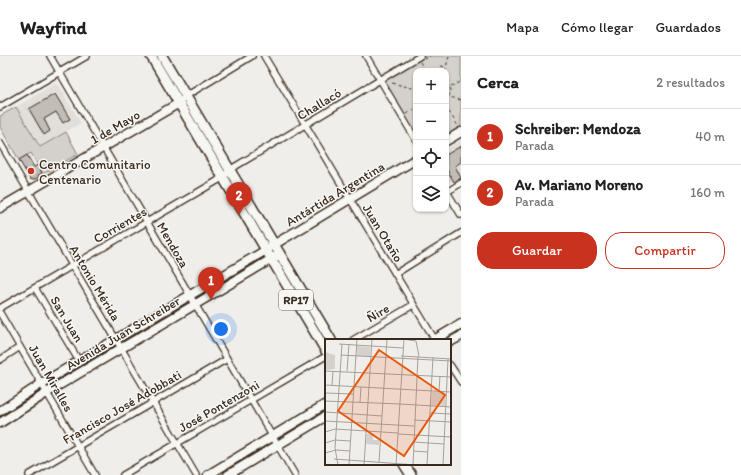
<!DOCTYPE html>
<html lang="es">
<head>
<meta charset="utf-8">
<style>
	:root { --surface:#fff; --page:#f6f6f6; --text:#202124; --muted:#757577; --line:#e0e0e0; --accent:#c8321e }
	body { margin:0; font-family:Itim,sans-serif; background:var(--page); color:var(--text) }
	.controls { position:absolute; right:12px; top:12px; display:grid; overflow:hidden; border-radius:8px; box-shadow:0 1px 3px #0004 }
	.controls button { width:36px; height:36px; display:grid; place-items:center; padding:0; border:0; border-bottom:1px solid var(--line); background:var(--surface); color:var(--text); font:20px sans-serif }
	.you { position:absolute; left:221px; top:273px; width:14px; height:14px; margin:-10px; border:3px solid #fff; border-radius:50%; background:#1a73e8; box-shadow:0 0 0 6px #1a73e833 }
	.badge { display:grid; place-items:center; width:26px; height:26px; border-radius:50%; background:var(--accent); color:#fff; font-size:13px; font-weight:700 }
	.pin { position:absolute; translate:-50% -33px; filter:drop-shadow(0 1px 2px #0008) }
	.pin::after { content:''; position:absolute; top:21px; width:14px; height:12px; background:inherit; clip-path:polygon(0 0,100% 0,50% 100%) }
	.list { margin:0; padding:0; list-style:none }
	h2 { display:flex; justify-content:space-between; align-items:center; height:52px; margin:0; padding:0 16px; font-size:17px }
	h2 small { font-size:13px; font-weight:400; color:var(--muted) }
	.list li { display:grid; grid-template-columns:26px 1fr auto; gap:12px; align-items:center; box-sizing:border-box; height:56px; padding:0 16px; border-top:1px solid var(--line) }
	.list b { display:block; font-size:15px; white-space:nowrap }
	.list p { margin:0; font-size:13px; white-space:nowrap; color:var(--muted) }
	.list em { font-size:13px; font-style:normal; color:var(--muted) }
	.actions { display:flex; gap:8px; padding:12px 16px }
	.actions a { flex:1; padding:9px 0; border:1px solid var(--accent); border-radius:16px; text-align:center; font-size:14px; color:var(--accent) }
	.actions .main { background:var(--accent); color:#fff }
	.icon { flex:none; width:22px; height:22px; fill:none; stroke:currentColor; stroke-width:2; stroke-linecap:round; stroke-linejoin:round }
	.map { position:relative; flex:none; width:461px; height:419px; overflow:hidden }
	header { display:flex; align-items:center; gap:24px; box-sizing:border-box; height:56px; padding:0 20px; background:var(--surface); border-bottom:1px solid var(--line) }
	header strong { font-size:19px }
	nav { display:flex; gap:22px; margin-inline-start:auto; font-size:14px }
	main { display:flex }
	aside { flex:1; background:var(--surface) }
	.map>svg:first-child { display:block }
</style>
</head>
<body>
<header>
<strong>Wayfind</strong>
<nav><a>Mapa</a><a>Cómo llegar</a><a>Guardados</a></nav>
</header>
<main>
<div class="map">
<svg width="461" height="419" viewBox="0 0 461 419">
	<rect width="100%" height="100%" fill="#efeeea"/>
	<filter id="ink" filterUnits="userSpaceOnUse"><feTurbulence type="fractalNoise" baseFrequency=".025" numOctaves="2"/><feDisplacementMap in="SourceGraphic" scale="8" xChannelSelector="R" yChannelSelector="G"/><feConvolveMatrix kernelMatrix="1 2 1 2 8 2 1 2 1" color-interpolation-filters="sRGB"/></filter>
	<g filter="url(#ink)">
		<path fill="#e2dfdb" d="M54,28L59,29L81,67L40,91L16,51Z
			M461,84V122L453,126H449L446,121V93Z"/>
		<path fill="#d4d1cc" stroke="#887e75" d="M425,0H461V72L446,81V15H416V79L385,27L387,23Z
			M16,51L40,91L66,76L78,98L43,118L31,97L19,104L0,71V60Z"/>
		<path fill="#c2bdb7" stroke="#3b2a1e" d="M55,38L70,63L63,67L56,56L44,63L50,75L44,79L29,53Z
			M461,90V106L455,110L461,122L454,126L446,112V99Z
			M27,99L34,111L38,109L42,117L38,119L39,121L33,124L30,123L19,104Z"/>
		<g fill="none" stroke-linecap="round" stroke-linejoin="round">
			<g stroke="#3b2a1e" stroke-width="8">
				<path id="street" d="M50,0L295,419
					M264,0L435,284
					M366,0L416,84
					M179,47L186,40L252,0
					M0,51L87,0
					M0,87L196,419
					M446,134L461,159
					M447,136L461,127
					M395,218L461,177
					M35,232L79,305
					M0,252L217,125L236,110L420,0
					M0,257L95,419
					M353,284L413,249
					M0,304L20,291
					M450,309L461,326
					M29,419L227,303
					M123,419L326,300"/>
			</g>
			<g stroke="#3b2a1e" stroke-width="11">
				<path id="secondary" d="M446,85L461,76
					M0,152L179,47
					M434,284L461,268
					M450,286L461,280
					M0,355L44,326L261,197L270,191L416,103
					M0,367L56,331L280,198
					M208,419L326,348
					M228,419L326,360"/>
			</g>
			<g stroke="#3b2a1e" stroke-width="12">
				<path id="primary" d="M151,0L326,295
					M162,0L331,284
					M404,408L411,419"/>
			</g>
			<path stroke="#3b2a1e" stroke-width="1" stroke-dasharray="3 3" stroke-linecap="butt" d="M424,3L430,0
				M420,6L425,15
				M441,10L446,11
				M445,15L449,0
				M392,27L416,33
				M446,30L451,31L446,51
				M446,34L461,25
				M446,40L461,44
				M446,51L458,70
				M407,58L416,52"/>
			<use href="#street" stroke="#f6f6f2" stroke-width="5.5"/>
			<use href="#secondary" stroke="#f6f6f2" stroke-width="8"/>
			<use href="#primary" stroke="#f6f6f2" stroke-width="9"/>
		</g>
	</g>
	<circle fill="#c8321e" stroke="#f6f6f2" stroke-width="1.5" cx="31" cy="115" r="4"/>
	<g text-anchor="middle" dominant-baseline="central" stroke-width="3" stroke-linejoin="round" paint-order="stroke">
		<rect fill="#f6f6f2" stroke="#73675e" stroke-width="1" x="279" y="234" width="34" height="20" rx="3"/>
		<g font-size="12" font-weight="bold" fill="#3b2a1e">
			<text x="296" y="244">RP17</text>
		</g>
		<g font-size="13" fill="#3b2a1e" stroke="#f6f6f2">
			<text transform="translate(319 48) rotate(-31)">Challacó</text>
			<text transform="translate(115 71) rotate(-30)">1 de Mayo</text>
			<text transform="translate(335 138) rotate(-31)">Antártida Argentina</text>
			<text transform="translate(120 169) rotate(-30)">Corrientes</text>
			<text transform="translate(383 177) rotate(59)">Juan Otaño</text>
			<text transform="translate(173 189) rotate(60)">Mendoza</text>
			<text transform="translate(95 227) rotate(59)">Antonio Mérida</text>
			<text transform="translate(378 257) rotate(-30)">Ñire</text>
			<text transform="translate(67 263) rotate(59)">San Juan</text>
			<text transform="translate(123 277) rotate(-31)">Avenida Juan Schreiber</text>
			<text transform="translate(51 322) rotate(60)">Juan Miralles</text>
			<text transform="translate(219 350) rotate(-30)">José Pontenzoni</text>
			<text transform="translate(122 351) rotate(-30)">Francisco José Adobbati</text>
		</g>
		<g font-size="13" fill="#3b2a1e" stroke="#f6f6f2" text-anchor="start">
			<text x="39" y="108">Centro Comunitario<tspan x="39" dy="15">Centenario</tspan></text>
		</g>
	</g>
	<g transform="translate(325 283)">
		<rect width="126" height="126" fill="#efeeea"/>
		<path d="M32,7L45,8V17H32ZM0,13L10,16V30L0,31ZM107,53H120V67L106,66ZM42,95H48V101H54V106L41,105Z" fill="#d4d1cc"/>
		<path fill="none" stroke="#a7a098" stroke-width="1" d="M77,0L91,2L94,17M14,5L78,9M16,16L126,22M76,17L126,20M0,32L126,38M22,32L24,5M0,46L126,53M7,46L8,33M114,52L115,37M0,54L28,55M0,62L75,65M35,63L36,48M75,65L126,68M0,73L57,77M105,74L126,75M89,81L126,83M0,82L89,87M0,93L10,90L73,94M73,95L126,98M88,103L119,105M0,104L10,101L25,102M88,112L103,113M0,114L11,111L25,112M9,120L91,126M54,123L62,0M13,126L10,109L17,5M24,126L32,0M39,126L47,0M71,126L79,0M88,126L93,17M102,126L108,18M118,126L123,20"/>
		<path fill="#e8590c" fill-opacity="0.15" stroke="#e8590c" stroke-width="2" d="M54,11L120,56L79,117L13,72Z"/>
		<rect width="126" height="126" fill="none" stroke="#3b2a1e" stroke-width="2"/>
	</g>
</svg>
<div class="controls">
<button>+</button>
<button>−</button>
<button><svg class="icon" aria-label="locate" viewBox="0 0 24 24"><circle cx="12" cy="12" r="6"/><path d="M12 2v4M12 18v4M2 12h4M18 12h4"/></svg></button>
<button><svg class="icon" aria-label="layers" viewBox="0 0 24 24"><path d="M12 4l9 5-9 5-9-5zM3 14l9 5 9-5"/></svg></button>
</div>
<div class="you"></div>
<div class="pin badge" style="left:211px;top:244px">1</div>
<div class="pin badge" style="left:239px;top:159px">2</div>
</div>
<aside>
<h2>Cerca<small>2 resultados</small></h2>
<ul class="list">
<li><span class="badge">1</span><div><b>Schreiber: Mendoza</b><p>Parada</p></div><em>40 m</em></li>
<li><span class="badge">2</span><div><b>Av. Mariano Moreno</b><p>Parada</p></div><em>160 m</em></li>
</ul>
<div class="actions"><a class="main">Guardar</a><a>Compartir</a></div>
</aside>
</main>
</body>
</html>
